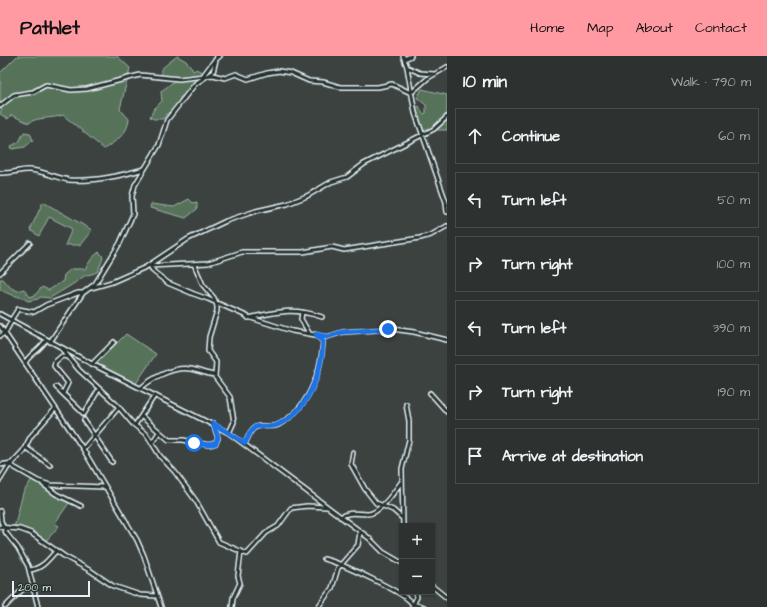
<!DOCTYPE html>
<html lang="en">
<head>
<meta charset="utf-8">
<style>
	:root { --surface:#2d3230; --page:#353a38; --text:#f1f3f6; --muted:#a7aaab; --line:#484d4c; --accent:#ff9aa2 }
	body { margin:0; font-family:"Architects Daughter",sans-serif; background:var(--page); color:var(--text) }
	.controls { position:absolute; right:12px; bottom:12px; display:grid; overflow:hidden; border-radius:0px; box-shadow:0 1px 3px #0004 }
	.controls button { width:36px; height:36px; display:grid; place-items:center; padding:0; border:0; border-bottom:1px solid var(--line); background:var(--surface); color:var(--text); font:20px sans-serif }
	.scale { position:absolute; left:12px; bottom:10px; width:78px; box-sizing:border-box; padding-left:4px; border:2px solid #e8f1f8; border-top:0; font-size:11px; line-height:14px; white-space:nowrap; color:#e8f1f8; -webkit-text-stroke:3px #26332d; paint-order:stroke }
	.stop { position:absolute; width:12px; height:12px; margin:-9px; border:3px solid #1a73e8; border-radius:50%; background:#fff }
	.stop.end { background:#1a73e8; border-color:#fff; box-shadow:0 1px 4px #0008 }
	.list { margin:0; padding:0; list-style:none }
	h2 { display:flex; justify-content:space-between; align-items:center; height:52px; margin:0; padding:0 16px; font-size:17px }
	h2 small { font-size:13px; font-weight:400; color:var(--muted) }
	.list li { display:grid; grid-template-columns:26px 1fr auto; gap:12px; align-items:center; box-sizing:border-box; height:56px; margin:0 8px 8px; padding:0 8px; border:1px solid var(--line); border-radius:0px }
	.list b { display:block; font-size:15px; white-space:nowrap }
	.list em { font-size:13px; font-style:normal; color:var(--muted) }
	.icon { flex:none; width:22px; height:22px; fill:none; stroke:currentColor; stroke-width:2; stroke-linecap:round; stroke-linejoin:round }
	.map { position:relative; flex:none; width:447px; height:551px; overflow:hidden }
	header { display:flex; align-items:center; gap:24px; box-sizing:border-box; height:56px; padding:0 20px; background:var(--accent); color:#111 }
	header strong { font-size:19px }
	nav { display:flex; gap:22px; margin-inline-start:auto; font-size:14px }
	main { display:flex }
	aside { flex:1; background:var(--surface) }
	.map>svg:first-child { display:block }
</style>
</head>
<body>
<header>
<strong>Pathlet</strong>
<nav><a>Home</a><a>Map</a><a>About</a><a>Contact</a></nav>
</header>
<main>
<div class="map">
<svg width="447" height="551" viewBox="0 0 447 551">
	<rect width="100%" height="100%" fill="#3c4240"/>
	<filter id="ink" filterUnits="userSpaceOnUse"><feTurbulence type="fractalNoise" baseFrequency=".025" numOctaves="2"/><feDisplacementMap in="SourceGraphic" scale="8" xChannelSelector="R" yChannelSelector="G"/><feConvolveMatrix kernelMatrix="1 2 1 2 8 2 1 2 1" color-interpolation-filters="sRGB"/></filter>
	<g filter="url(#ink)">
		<path fill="#56735a" stroke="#9fb2a9" d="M17,0H117L130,12L120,53L129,63C128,78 116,85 104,93L63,59C53,63 35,61 29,67L11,59L8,63L0,58L3,48L0,46V17Z
			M177,0L186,5L192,12V14L194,15L196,13L202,16L186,39L180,41L179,47L169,59L167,58L163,63H154L150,61L154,53L162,45L161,35C168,31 171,26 178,23L161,21V13Z
			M422,33L447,39V74H432L425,78L416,52L419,50L423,58L426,57V49L417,42Z
			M24,76L30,77L33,84L25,91L12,93L11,90L19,86Z
			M189,143L193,147L197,146V153L186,162L150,152L151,148L174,151Z
			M43,146L92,174L80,189H65L72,173L49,161L39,180L30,174Z
			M99,196L102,199L103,202L98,215C93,219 87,218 83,221C73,229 61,235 50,242L40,241L38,243L28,245C19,239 9,240 0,233V223H3L11,232L18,235L24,233L30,241L35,239L42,231L49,234L63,225L64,219L71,213H85L92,202Z
			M126,278L156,298L135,329L95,309Z
			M32,423L69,447L55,467L59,470L45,486L34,479L14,472L23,437Z"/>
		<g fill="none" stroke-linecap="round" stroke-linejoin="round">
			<g stroke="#e8f1f8" stroke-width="6">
				<path id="minor" d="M403,0L407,11L415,57L447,149
					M404,3L411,0
					M407,11L420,17L434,18
					M202,21L214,5L220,0
					M0,50L14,39L33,36L46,29L71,34L87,33L140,19L179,23L213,19L225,22L236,18L248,23L267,17L279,15L291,17L309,25L323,26L340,31H378L392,28L411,37L428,22L447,11
					M0,117C12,118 21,113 30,114C43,115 56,122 69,124C94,126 120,120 144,113
					M446,148L447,156
					M194,208L203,229L214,242L217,250V255L209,281L208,295L216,306L215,321L230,341L234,366L229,377
					M150,210L154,216L168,227L194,238L208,243L251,262L292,275L327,281L343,276L392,273L414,276L447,284
					M150,210L208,207L242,196H303L332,191L344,194L420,182L431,179L447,170
					M0,217L30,187
					M91,232L112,226L146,211L188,183L226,165L256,155L287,148L307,140L331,126L347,121L364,108L434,73L447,61
					M302,256L301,263L309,277
					M0,258L92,308L229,377L369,482L383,496L402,507
					M248,262C278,256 292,251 322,261
					M11,264L18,253L34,256L46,249L78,237H83L95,228L120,187L133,158L132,140L135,129L159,89L167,64L195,28L213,16L217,0
					M0,270L83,393L137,484L144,500L161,551
					M0,280L5,277L12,264
					M50,286L83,237
					M62,293L79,314L116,348L133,368L147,379L160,400L175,416L196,445L219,486L247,498L266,477L278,470L291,452L307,450L327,451
					M25,307C30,297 39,296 46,284
					M92,308L114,286
					M56,331L84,358L99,333
					M141,332C152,322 174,310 190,313C198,314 206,318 215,319
					M63,337L68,327L54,310L55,306L62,300L68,301
					M430,337L447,356
					M141,360L169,384H183L209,389L216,387L218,382L213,367
					M84,364L112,406
					M135,369L155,339
					M152,387L159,376
					M245,387C248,383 249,377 252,374C258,366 270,373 278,369C308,353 321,318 323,286L316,278
					M25,391L50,409
					M83,393L119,351
					M353,396L351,408L365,433L376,447L393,454L402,462
					M0,409L12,407
					M10,409L38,425L50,429L104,431
					M0,424L8,411L23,395L31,380L55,353
					M43,428L56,438L81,450
					M0,455L1,465L6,477L18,492L28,510L38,551
					M340,461C350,455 356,458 367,458C379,459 395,435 402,425
					M403,470L402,413L409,384V365L406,348
					M0,471L20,473L31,477L64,500L91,515L113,530L140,539L157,540
					M324,503C338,506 408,538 412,548L424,551
					M29,514C42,513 48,504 56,495
					M432,530L447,542
					M5,551L23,533L34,532
					M232,551L233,542L240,527L238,520L241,495
					M318,551L332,532L338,512L358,489L360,476
					M412,551L417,541L416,536"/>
			</g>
			<use href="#minor" stroke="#26332d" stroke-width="3"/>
		</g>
	</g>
	<g fill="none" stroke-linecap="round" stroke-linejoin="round" filter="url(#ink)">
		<path stroke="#1a73e8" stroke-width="5" d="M194,387L209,389L216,387L218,381L213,367L245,387L251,375L255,371C262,369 270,372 277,369C308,356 322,317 323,286L316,278L327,281L342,276L388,273"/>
	</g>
</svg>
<div class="controls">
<button>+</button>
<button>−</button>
</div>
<div class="scale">200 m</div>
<div class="stop" style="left:194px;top:387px"></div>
<div class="stop end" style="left:388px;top:273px"></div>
</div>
<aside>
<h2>10 min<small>Walk · 790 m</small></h2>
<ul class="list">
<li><svg class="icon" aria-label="ahead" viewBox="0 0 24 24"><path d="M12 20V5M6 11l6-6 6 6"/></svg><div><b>Continue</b></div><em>60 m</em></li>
<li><svg class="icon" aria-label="left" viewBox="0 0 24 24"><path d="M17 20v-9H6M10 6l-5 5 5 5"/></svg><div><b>Turn left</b></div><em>50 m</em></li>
<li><svg class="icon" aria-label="right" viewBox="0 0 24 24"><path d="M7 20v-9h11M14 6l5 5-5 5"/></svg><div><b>Turn right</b></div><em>100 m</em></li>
<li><svg class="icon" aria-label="left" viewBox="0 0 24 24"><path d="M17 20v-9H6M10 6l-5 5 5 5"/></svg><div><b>Turn left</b></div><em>390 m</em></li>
<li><svg class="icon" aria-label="right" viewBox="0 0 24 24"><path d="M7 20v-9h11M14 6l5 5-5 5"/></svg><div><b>Turn right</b></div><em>190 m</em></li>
<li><svg class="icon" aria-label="arrive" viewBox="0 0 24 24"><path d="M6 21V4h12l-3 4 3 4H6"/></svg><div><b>Arrive at destination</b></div></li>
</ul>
</aside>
</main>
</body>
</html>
